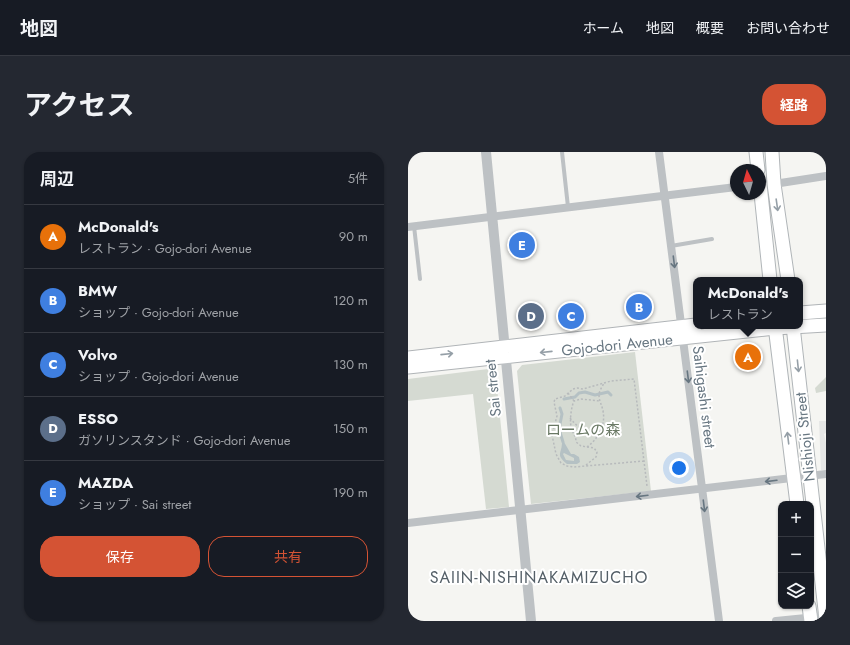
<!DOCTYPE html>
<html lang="ja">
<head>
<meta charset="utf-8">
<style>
	:root { --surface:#171b24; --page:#242831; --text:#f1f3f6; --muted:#9ea1a6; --line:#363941; --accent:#d45334 }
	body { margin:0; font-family:Jost,"Noto Sans JP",sans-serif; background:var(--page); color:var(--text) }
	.controls { position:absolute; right:12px; bottom:12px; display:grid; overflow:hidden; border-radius:8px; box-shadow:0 1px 3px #0004 }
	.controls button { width:36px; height:36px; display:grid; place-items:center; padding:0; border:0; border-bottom:1px solid var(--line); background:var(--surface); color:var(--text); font:20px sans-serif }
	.compass { position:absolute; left:322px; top:12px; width:36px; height:36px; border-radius:50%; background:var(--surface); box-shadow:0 1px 3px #0004; rotate:355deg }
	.you { position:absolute; left:271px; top:316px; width:14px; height:14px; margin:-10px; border:3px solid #fff; border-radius:50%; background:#1a73e8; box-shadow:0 0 0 6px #1a73e833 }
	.badge { display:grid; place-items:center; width:26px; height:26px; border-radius:50%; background:var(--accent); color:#fff; font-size:13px; font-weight:700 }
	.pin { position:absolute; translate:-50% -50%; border:2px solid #fff; box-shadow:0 1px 4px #0006 }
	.popup { position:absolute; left:285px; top:125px; width:110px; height:52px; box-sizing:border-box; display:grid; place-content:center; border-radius:8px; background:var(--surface); filter:drop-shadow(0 1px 3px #0005); font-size:13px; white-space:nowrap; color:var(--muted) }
	.popup b { font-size:15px; color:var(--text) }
	.popup::after { content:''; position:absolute; left:50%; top:100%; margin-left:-8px; border:8px solid transparent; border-top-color:var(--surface) }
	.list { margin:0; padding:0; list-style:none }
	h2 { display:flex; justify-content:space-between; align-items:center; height:52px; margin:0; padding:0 16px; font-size:17px }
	h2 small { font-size:13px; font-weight:400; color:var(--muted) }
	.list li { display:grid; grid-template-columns:26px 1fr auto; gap:12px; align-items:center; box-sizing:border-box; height:64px; padding:0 16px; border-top:1px solid var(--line) }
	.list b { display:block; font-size:15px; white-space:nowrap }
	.list p { margin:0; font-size:13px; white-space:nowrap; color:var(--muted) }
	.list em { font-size:13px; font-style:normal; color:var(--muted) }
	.actions { display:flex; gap:8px; padding:12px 16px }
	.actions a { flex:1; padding:9px 0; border:1px solid var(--accent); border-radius:16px; text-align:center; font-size:14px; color:var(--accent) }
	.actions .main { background:var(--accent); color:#fff }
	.icon { flex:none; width:22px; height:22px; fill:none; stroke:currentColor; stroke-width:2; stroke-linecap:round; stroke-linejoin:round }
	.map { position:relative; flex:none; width:418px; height:469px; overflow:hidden; border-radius:16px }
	header { display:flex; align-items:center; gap:24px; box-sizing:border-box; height:56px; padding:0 20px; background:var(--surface); border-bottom:1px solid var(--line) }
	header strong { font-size:19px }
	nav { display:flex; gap:22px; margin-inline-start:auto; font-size:14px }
	.intro { display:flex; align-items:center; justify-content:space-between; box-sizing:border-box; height:96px; padding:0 24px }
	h1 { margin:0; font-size:28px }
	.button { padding:10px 18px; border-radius:16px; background:var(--accent); color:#fff; font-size:14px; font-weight:700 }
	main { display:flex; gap:24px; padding:0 24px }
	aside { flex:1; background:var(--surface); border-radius:16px; box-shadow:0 1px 3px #0004 }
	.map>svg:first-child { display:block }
</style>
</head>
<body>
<header>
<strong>地図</strong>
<nav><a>ホーム</a><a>地図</a><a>概要</a><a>お問い合わせ</a></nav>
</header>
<div class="intro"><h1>アクセス</h1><a class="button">経路</a></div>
<main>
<aside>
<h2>周辺<small>5件</small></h2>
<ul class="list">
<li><span class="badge" style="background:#e8710a">A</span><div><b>McDonald's</b><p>レストラン · Gojo-dori Avenue</p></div><em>90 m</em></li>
<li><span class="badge" style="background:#3f7fe0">B</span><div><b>BMW</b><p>ショップ · Gojo-dori Avenue</p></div><em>120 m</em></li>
<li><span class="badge" style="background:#3f7fe0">C</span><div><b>Volvo</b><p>ショップ · Gojo-dori Avenue</p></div><em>130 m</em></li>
<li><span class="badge" style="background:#5c6f8a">D</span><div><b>ESSO</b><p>ガソリンスタンド · Gojo-dori Avenue</p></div><em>150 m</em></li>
<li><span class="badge" style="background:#3f7fe0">E</span><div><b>MAZDA</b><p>ショップ · Sai street</p></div><em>190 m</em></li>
</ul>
<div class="actions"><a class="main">保存</a><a>共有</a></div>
</aside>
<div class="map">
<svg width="418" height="469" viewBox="0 0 418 469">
	<rect width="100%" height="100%" fill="#f5f5f2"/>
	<path fill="#e6e7e6" d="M411,269H418V281L416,282L418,291V318H413Z"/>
	<path fill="#d5dad2" d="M227,200L243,339L123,352L109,219L114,213Z
		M80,217L88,225L101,355L78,357L65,242L0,249V227Z
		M418,225V239L408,241L407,236Z"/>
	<path fill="#b5c1c4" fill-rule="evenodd" d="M154,290H156L163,302H166L171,305L172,310L169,312H159C147,302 154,302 154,290ZM156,301L166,306V309L158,308L155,302Z"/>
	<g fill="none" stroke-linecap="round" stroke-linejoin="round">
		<path stroke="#b5c1c4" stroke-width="3" d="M156,247L167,245L171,241L177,240L187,243L200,240L203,243
			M152,256L154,262L151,277L155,290"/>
		<g stroke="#b0b5b8" stroke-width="15">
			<path id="primary" d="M348,0L350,18
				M364,0L366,32L380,128
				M352,32L362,128
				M367,174L389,352
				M385,174L418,467
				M401,454L403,469"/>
		</g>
		<g stroke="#b0b4b7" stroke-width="15">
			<path id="trunk" d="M392,161L418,159
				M0,206L288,173
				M0,215L367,176L418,173"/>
		</g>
		<path stroke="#b7babc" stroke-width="1.5" stroke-dasharray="2 2" stroke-linecap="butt" d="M160,241L166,249
			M162,266C174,280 177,281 194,275
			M179,295C190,287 198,273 195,259C194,253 191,249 191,243C191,239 194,235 196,231
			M236,309L166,315L159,314L153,311L148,302L144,283L149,264L146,250L147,247L157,244L165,237L169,236L175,237L203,229L226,227L239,334
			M178,313L188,305L189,300L186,296L173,294L168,290C168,285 166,283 164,278C161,272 163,255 166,249L173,247L192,249"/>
		<path stroke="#bdc1c4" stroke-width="4" d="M154,0L160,55
			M6,74L12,127
			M263,94L304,87"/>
		<path stroke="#bdc1c4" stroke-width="8" d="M251,0L311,469
			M366,32L418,24
			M0,75L328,35
			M0,371L418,322
			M368,469L418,464"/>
		<path stroke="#bdc1c4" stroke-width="10" d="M78,0L123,469"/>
		<use href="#primary" stroke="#fff" stroke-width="13"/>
		<use href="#trunk" stroke="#fff" stroke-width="13"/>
	</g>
	<defs><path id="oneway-shaft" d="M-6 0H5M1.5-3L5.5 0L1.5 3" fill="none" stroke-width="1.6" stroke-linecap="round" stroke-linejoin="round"/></defs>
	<g stroke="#959fa7">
		<use href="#oneway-shaft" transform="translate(369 53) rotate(82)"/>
		<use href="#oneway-shaft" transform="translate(138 200) rotate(174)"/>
		<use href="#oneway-shaft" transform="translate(39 202) rotate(-6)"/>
		<use href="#oneway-shaft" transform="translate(390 214) rotate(84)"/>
		<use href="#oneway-shaft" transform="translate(380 286) rotate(-97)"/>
	</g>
	<g stroke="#677681">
		<use href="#oneway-shaft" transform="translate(266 110) rotate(83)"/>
		<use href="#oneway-shaft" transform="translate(280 225) rotate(83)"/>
		<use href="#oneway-shaft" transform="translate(363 329) rotate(173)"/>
		<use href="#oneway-shaft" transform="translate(234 344) rotate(173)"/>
		<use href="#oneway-shaft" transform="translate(296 354) rotate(83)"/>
	</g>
	<g text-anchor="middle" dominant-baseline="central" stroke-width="4" stroke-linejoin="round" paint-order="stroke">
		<g font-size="15" fill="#677681" stroke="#fff">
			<text transform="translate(209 193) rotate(-6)">Gojo-dori Avenue</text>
			<text transform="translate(85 236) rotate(-96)">Sai street</text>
			<text transform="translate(296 245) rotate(83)">Saihigashi street</text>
			<text transform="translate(397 285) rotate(-96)">Nishioji Street</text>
		</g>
		<g font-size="15" fill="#6a7965" stroke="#fff">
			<text x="175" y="278">ロームの森</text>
		</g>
		<g font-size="16" letter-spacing="1" fill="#545f67" stroke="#fff">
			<text x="131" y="425">SAIIN-NISHINAKAMIZUCHO</text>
		</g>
	</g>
</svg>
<div class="controls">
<button>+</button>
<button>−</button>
<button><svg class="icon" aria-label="layers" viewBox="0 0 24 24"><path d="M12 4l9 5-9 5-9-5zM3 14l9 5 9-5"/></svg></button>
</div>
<svg class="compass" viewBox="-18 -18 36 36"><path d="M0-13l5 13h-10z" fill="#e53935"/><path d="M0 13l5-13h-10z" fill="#9ea1a6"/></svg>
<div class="you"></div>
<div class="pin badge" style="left:340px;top:205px;background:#e8710a">A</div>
<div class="popup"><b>McDonald's</b>レストラン</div>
<div class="pin badge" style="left:231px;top:155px;background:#3f7fe0">B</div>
<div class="pin badge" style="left:163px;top:164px;background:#3f7fe0">C</div>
<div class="pin badge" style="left:123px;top:164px;background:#5c6f8a">D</div>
<div class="pin badge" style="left:114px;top:93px;background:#3f7fe0">E</div>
</div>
</main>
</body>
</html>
